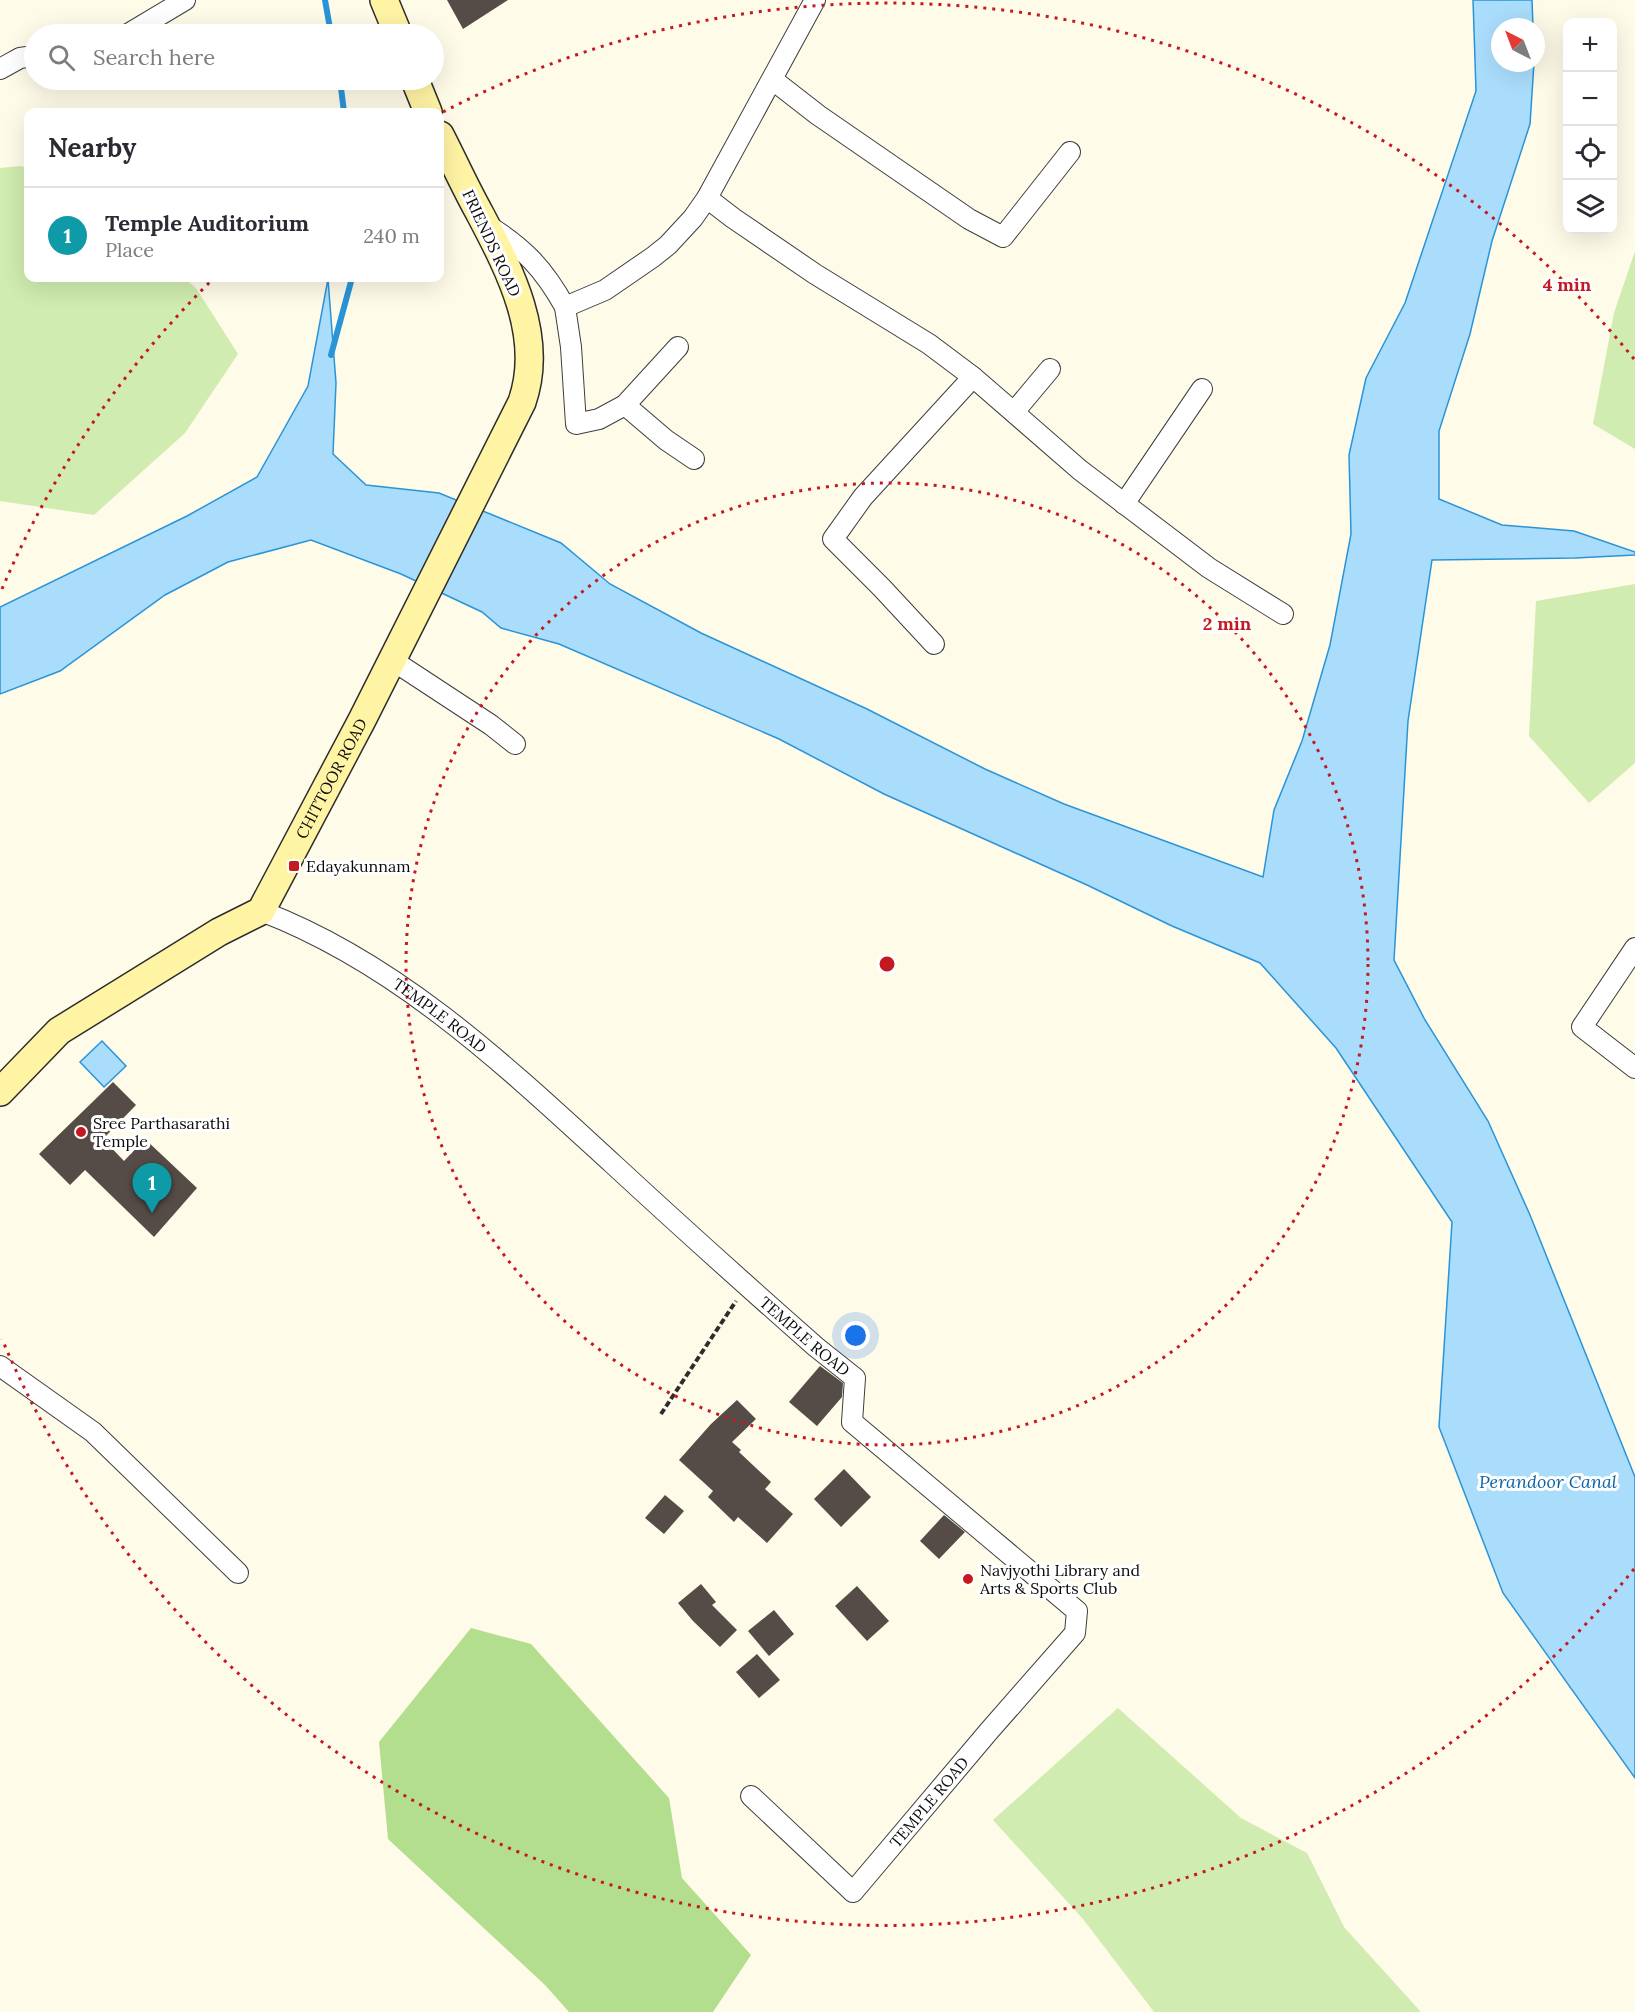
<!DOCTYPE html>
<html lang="en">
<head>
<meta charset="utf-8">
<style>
	:root { --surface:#fff; --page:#f7f7f7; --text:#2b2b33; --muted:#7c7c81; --line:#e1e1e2; --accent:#db2777 }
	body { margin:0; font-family:Lora,serif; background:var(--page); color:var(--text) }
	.controls { position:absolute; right:18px; top:18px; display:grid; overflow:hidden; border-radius:12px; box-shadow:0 6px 24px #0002 }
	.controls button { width:54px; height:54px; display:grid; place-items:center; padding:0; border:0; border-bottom:2px solid var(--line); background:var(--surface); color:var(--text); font:30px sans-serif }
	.compass { position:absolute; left:1491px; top:18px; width:54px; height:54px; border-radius:50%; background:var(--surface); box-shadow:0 6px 24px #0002; rotate:318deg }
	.you { position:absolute; left:856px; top:1336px; width:21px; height:21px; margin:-15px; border:4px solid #fff; border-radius:50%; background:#1a73e8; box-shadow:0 0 0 9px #1a73e833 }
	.badge { display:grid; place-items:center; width:39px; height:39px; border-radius:50%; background:var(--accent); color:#fff; font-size:20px; font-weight:700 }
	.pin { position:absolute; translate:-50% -50px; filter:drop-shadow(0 2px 3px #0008) }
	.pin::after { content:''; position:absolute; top:32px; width:21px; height:18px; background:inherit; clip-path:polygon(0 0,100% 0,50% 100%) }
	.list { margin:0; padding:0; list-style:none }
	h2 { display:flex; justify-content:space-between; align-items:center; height:78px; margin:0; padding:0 24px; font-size:26px }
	h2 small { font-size:20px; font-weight:400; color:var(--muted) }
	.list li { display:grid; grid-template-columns:39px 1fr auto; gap:18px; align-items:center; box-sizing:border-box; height:96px; padding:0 24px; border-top:2px solid var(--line) }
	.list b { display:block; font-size:22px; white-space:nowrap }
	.list p { margin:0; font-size:20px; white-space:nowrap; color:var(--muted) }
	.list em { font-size:20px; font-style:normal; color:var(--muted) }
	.icon { flex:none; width:33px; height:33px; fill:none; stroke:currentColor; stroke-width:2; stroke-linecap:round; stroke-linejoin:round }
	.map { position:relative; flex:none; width:1635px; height:2012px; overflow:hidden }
	.search { position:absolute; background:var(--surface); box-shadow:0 6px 24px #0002; left:24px; top:24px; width:420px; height:66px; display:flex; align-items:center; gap:15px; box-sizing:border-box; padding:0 21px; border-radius:33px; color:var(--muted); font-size:22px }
	.panel { position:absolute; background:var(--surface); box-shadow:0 6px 24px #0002; left:24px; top:108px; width:420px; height:174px; border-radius:12px }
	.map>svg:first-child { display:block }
</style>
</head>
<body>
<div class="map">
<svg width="1635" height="2012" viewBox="0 0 1635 2012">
	<rect width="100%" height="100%" fill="#fffbe9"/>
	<path fill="#d0ecb0" d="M20,166L28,168V278H184L196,288L238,354L185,433L94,515L0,501V168Z
		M1635,251V449L1593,424L1614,313Z
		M1635,584V763L1589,803L1529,736L1536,601Z
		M1118,1708L1241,1818L1307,1853L1344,1927L1421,2012H1154L1083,1919L993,1820Z"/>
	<path fill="#b3de8e" d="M471,1628L531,1644L669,1798L682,1878L751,1955L713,2012H569L545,1985L388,1839L379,1742Z"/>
	<path fill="#a9ddfb" stroke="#2a94d8" stroke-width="1.5" d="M1473,0H1532L1533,27H1500V63H1534L1530,124L1492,241L1470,334L1439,431V499L1502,525L1574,531L1635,552V555L1575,558L1432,560L1408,721L1394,960L1425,1020L1488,1121L1530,1215L1635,1477V1778L1503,1593L1439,1427L1452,1222L1336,1048L1260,963L1172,926L1087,885L884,794L779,739L559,644L501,628L482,612L401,574L311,540L228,562L165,595L60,671L0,694V607L187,516L257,477L308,386L328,279L336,383L333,454L366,485L439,493L561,543L610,584L701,633L867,709L985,769L1064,804L1263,877L1274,810L1302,741L1330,645L1351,534L1349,455L1366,378L1405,303L1476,91Z
		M102,1041L126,1066L104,1087L80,1062Z"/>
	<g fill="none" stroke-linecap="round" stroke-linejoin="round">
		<path stroke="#2a94d8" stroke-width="6" d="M325,0L331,34
			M340,80L344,112
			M331,355L352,278"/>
	</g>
	<path fill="#554c47" d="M447,0H508L463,29Z
		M113,1082L136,1105L103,1139L124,1161L145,1139L197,1188L154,1237L85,1170L70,1185L39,1154Z
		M820,1366L843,1383L842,1397L817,1426L789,1402Z
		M737,1400L756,1419L732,1442L741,1450L739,1452L771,1482L765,1489L793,1514L767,1543L738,1517L734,1522L708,1497L713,1491L679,1460L711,1424Z
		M844,1469L871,1497L841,1527L814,1499Z
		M665,1495L684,1511L664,1534L645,1518Z
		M944,1515L965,1532L939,1559L920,1541Z
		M701,1584L716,1602L712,1605L737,1630L720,1647L693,1621L678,1603Z
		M857,1586L889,1621L867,1641L835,1606Z
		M774,1610L794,1634L769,1656L748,1631Z
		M757,1654L780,1680L759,1698L736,1672Z"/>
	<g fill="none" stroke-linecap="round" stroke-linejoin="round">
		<g stroke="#3e3e3e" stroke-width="22">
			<g id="street">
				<path d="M128,34L185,0"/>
				<path d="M0,69L20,58L34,56"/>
				<path d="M773,80L818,115L969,219L1003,237L1070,152"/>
				<path d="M707,198L733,218L815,274L929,344L973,377L1080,470L1209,568L1283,614"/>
				<path d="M487,225C524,248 544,269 565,307L605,290L653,257L668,245L693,218L707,198L815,0"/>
				<path d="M565,307L571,347L576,424L599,419L625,405L678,347"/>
				<path d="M625,405L666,440L694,459"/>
				<path d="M1014,412L1050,369"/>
				<path d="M1124,504L1202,389"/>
				<path d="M934,644L882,588L833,539L863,497L973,377"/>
				<path d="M392,660L491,725L515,744"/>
				<path id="s1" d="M261,911C398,963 507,1067 613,1164C680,1226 748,1287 816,1347L855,1378L852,1422L1077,1611L1075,1633L989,1731L853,1892L751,1796"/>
				<path d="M1635,948L1582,1027L1635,1068"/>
				<path d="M0,1366L93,1432L238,1573"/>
			</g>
		</g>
		<g stroke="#2d2d2d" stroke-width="30">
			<g id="secondary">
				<path d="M384,0L398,34"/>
				<path d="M415,80L428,112"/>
				<path id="s2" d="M0,1092L59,1031L219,932L261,911L362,720L522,402C545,336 509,269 479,212C465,187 453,160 440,135"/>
			</g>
		</g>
		<path stroke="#2d2d2d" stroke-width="4" stroke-dasharray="6 3" stroke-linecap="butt" d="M661,1414L736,1301"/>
		<use href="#street" stroke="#fff" stroke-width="20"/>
		<use href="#secondary" stroke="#fff4a4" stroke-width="27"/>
	</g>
	<g fill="none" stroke="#c51922" stroke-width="3" stroke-dasharray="3 6">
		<circle cx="887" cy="964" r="481"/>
		<path d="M1634 1569A961 961 0 0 1 2 1339M2 589A961 961 0 0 1 213 279M443 112A961 961 0 0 1 1634 359"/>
	</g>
	<g fill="#c51922" stroke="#fff" stroke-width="2">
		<rect x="288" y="860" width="12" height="12" rx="3"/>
		<circle cx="81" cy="1132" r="6"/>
		<circle cx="968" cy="1579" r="6"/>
	</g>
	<g text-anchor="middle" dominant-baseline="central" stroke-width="6" stroke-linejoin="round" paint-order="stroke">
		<g font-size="16" fill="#0b0b0b" stroke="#fff">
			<text transform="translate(492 243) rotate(65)">FRIENDS ROAD</text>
			<text stroke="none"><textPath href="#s2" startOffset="470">CHITTOOR ROAD</textPath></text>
			<text stroke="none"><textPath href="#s1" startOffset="208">TEMPLE ROAD</textPath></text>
			<text stroke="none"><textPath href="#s1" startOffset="694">TEMPLE ROAD</textPath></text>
			<text transform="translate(929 1802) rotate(-50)">TEMPLE ROAD</text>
		</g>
		<g font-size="16" fill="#0b0b0b" stroke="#fff" text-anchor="start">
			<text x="306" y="866">Edayakunnam</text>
			<text x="93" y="1123">Sree Parthasarathi<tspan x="93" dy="18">Temple</tspan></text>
			<text x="980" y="1570">Navjyothi Library and<tspan x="980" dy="18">Arts &amp; Sports Club</tspan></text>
		</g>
		<g font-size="18" font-style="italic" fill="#0c63a6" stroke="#fff">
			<text x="1548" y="1481">Perandoor Canal</text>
		</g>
	</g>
	<circle cx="887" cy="964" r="9" fill="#c51922" stroke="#fff" stroke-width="3"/>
	<g font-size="18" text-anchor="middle" font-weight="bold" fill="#c51922" stroke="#fff" stroke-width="6" stroke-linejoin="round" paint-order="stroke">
		<text x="1567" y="291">4 min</text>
		<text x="1227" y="630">2 min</text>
	</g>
</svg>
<div class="controls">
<button>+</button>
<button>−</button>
<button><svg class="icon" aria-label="locate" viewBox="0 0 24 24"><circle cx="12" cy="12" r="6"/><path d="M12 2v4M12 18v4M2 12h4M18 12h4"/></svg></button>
<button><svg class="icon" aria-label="layers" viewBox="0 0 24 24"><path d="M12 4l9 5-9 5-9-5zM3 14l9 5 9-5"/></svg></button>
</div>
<svg class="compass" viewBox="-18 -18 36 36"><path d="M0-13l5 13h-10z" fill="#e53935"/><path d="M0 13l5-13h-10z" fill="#7c7c81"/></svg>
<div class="you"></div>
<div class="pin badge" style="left:152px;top:1213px;background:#0f9aa8">1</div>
<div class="search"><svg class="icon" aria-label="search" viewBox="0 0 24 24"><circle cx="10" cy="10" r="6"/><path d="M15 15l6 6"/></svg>Search here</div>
<section class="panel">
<h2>Nearby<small></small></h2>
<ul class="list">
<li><span class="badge" style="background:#0f9aa8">1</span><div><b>Temple Auditorium</b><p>Place</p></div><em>240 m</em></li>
</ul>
</section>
</div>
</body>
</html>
